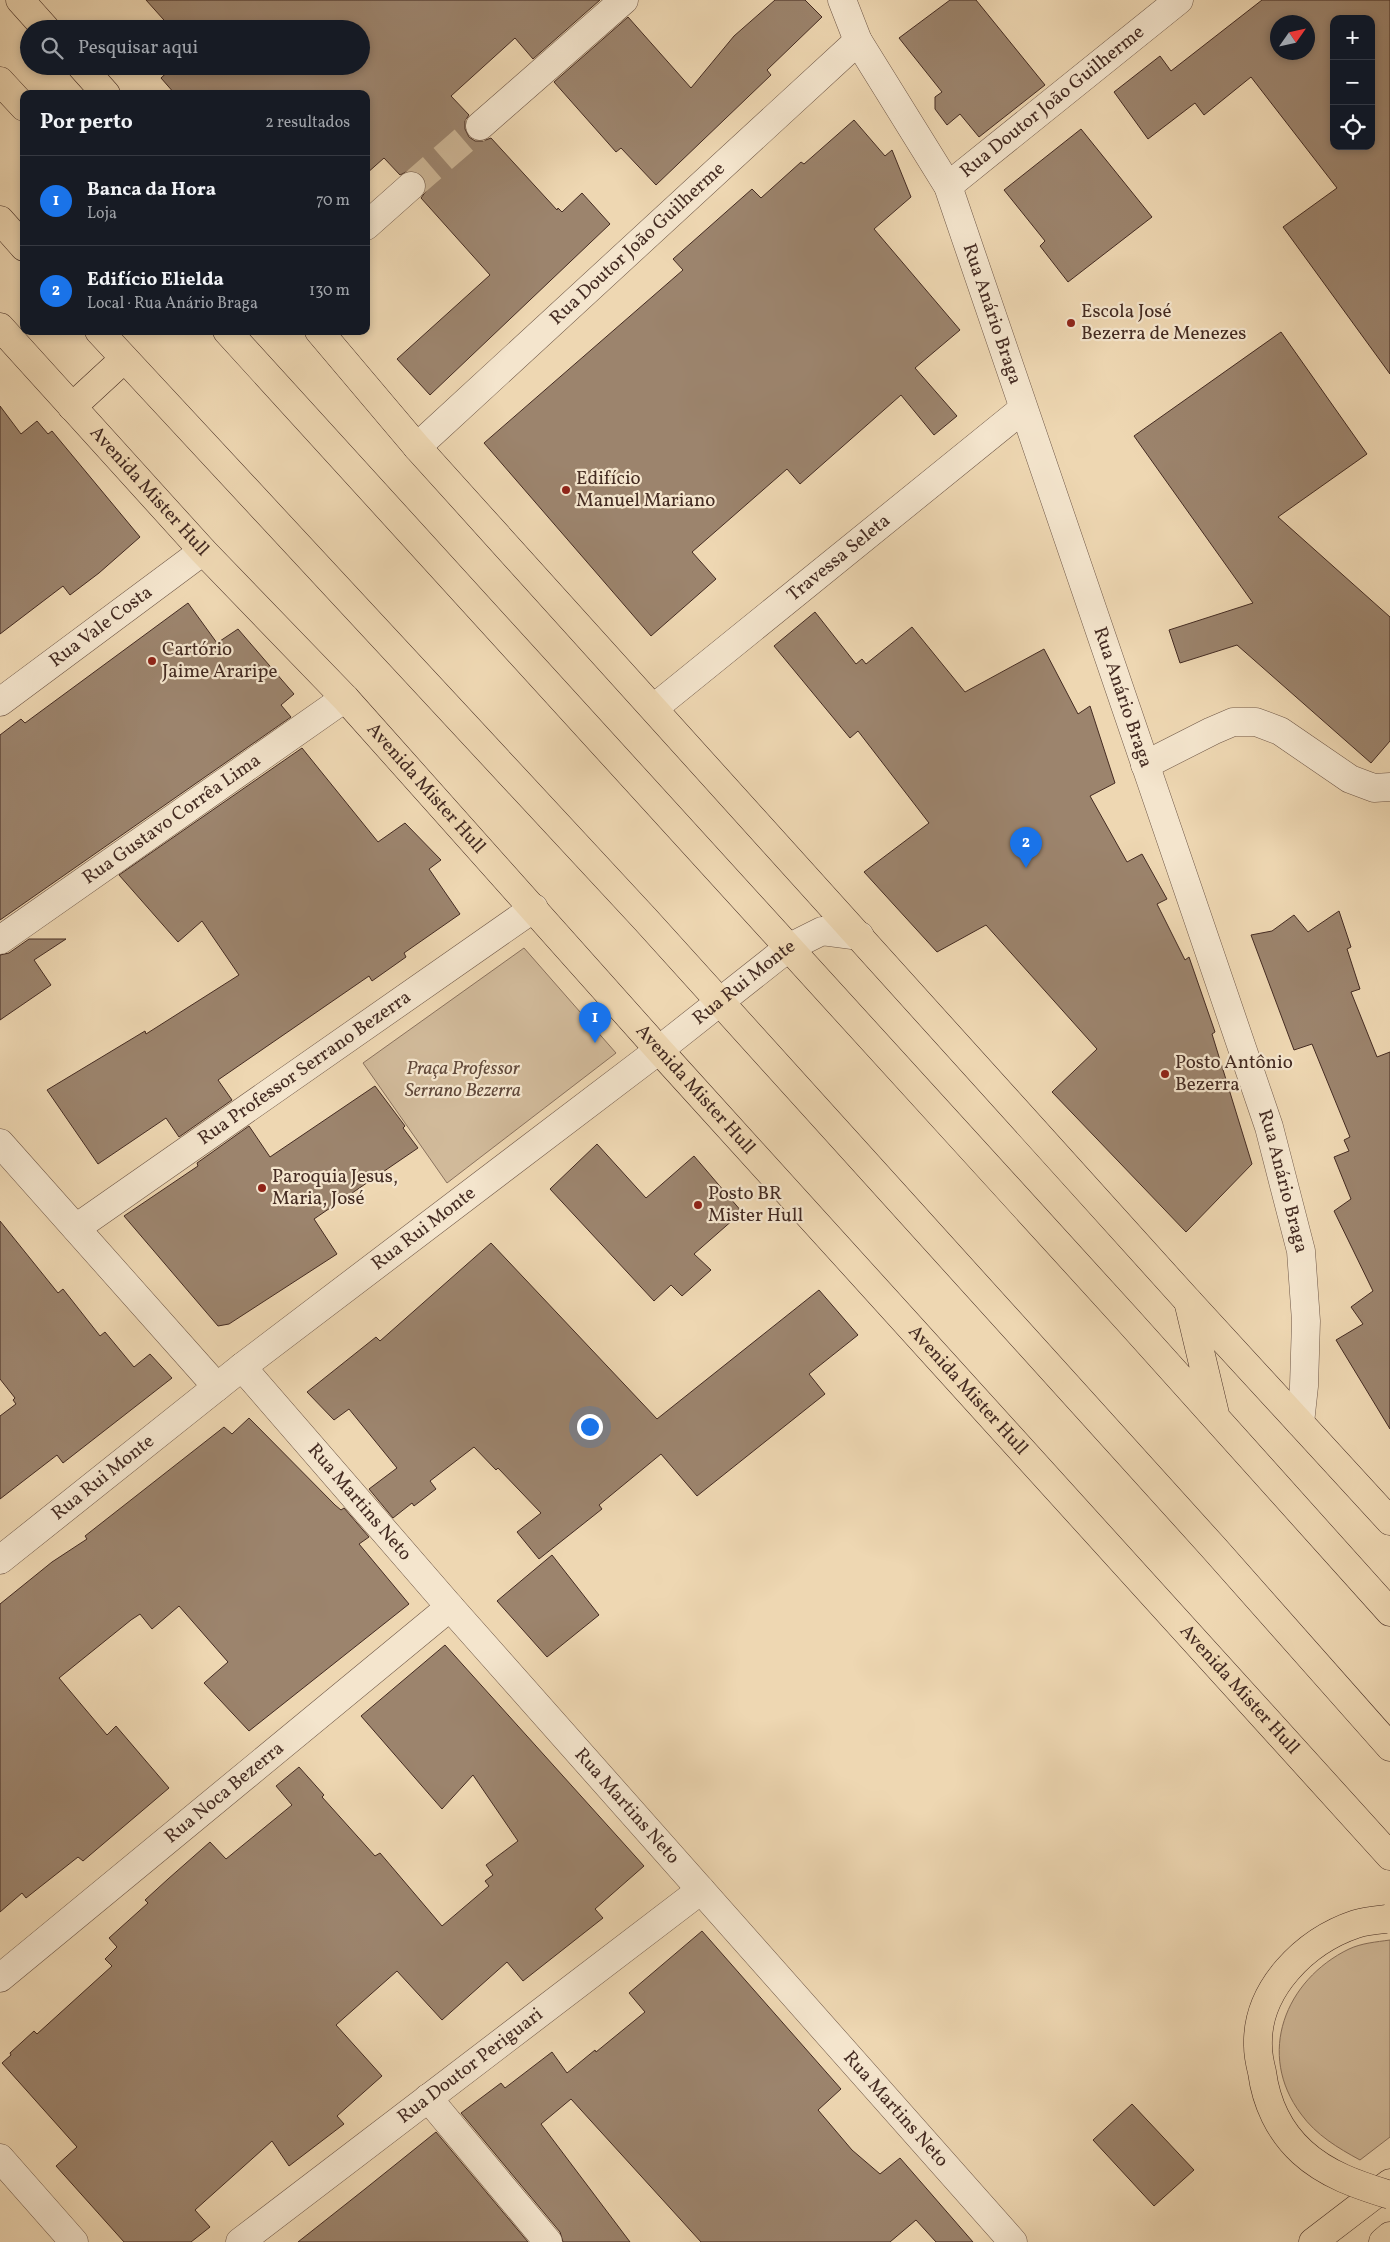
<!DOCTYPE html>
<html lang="pt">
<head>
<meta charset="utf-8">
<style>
	:root { --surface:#171b24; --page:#20242c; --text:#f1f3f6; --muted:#9ea1a6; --line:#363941; --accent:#1a73e8 }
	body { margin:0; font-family:Vollkorn,serif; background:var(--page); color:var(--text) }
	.controls { position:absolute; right:15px; top:15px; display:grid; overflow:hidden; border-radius:10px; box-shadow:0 2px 8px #0003 }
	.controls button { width:45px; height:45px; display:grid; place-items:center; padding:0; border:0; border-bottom:1px solid var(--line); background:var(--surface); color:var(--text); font:25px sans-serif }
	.compass { position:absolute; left:1270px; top:15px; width:45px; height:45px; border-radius:50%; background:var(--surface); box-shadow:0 2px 8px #0003; rotate:56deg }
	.you { position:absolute; left:589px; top:1426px; width:18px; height:18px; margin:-12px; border:4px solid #fff; border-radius:50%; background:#1a73e8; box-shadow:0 0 0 8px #1a73e833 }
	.badge { display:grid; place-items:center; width:32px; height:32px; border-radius:50%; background:var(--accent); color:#fff; font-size:16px; font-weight:700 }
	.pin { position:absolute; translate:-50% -41px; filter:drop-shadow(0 1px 2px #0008) }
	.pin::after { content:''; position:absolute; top:26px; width:18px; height:15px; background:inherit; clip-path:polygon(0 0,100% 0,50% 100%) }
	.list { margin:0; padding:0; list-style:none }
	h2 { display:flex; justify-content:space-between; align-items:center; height:65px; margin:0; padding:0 20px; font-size:21px }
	h2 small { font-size:16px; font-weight:400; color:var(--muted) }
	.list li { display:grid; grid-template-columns:32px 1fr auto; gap:15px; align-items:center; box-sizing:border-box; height:90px; padding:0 20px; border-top:1px solid var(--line) }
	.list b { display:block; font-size:19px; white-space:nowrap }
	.list p { margin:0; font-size:16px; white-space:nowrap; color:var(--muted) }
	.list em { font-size:16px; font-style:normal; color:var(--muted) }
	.icon { flex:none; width:28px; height:28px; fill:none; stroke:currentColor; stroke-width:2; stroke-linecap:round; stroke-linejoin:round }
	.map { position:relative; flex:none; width:1390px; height:2242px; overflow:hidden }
	.search { position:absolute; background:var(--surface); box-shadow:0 2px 8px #0003; left:20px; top:20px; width:350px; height:55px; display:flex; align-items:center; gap:12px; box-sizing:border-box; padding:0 18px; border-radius:28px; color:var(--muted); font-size:19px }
	.panel { position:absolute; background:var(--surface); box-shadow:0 2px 8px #0003; left:20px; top:90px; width:350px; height:245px; border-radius:10px }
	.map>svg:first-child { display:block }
</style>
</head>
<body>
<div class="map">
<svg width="1390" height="2242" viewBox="0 0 1390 2242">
	<rect width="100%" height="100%" fill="#eed7b2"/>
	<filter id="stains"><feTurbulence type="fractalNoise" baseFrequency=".004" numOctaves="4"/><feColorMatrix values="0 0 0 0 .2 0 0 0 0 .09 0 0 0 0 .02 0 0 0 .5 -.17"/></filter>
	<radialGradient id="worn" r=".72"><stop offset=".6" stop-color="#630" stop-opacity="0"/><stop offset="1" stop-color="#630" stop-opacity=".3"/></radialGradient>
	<path fill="#d1ba9a" stroke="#8a725e" d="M524,948L616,1053L447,1183L363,1063Z
		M1390,1940V2137L1360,2160C1338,2148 1316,2135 1301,2114C1256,2054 1285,1980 1349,1949C1362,1943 1376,1942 1390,1940Z"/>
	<path fill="#9c846d" stroke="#442b22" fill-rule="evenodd" d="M146,0H600L533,59L515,38L451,96L469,115L465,121V129L469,137L475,141H483L491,138L557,210L558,208L562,212L582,193L610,224L430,395L397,359L490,275L421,198L426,191V183L422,175L415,171H408L400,175L384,158L366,174V94H175L161,78L174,66H361V29H172Z
		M775,0H805L822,17L767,70L771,75L656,185L621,148L616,152L554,82L628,17L691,88L734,36Z
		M950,0H976L1045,85L979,137L960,114L947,125L935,109V97L942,92L899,38Z
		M1262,0H1390V374L1283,227L1337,188L1251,77L1204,115L1195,103L1148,139L1114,92L1160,56L1171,71ZM1334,19H1371V146H1334ZM1278,22H1308V52H1278Z
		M854,120L885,156L892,150L911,197L874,229L960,330L915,368L957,416L934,435L901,395L800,484L787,469L692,552L716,579L651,636L484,443L683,270L673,259L752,189L761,198L801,162L804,164Z
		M1081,129L1152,217L1068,282L1040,246L1045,241L1004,190Z
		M1281,332L1367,454L1278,517L1390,617V741L1371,763L1237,645L1180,663L1169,630L1253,603L1134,436Z
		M0,406L21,434L37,421L48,434L52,431L140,537L99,573L70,595L63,586L0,634Z
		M188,603L217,643L238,629L294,694L281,705L291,717L0,920V735L21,719L25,723Z
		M815,612L856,664L862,659L866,664L912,627L965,692L1044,649L1078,714L1090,706L1115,783L1090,796L1127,862L1142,854L1167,899L1157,904L1185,960L1189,957L1215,1032L1212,1034L1252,1164L1186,1232L1052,1092L1097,1049L986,925L937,952L864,872L929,823L858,731L850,738L774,646Z
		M302,748L378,842L405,823L441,860L429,869L460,914L404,953L406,957L372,981L369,976L218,1080L232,1100L179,1137L166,1118L98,1164L47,1090L145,1031L146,1034L239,975L202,921L178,942L119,875Z
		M1339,911L1351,947L1347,949L1360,989L1351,992L1377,1057L1390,1052V1429L1336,1340L1363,1324L1351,1307L1373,1291L1334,1211L1351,1199L1334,1157L1349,1151L1344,1140L1350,1137L1312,1044L1294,1050L1251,935L1272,931L1294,915L1308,932Z
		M29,939H66L34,960L51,985L0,1020V955L9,953Z
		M375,1086L405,1126L403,1128L418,1148L314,1219L337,1254L229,1324L218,1326L124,1216L198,1166L197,1163L249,1126L270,1157Z
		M597,1144L646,1198L694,1156L742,1212L694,1254L711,1270L682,1296L671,1285L654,1301L550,1189Z
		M0,1221L58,1293L63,1289L100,1336L105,1332L134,1367L150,1354L172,1378L63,1463L57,1455L0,1499V1416L16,1404L13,1400L15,1398L0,1379Z
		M491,1243L657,1419L819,1290L858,1335L809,1374L825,1394L697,1496L661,1454L599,1505L602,1509L539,1559L517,1532L541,1513L498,1468L496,1470L474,1447L430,1481L436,1489L414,1506L412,1503L393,1518L369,1489L397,1468L349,1409L334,1420L307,1392L376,1337L380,1341Z
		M249,1418L335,1505L341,1510L344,1508L369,1537L359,1544L409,1604L249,1731L204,1683L228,1662L179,1606L152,1629L140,1614L131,1620L59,1678L107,1735L116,1726L169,1788L83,1861L78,1857L26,1898L22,1893L0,1912V1604L52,1562L87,1539L85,1536L224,1427L232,1434Z
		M552,1555L599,1615L547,1657L497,1601Z
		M445,1645L644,1866L595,1909L603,1918L523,1981L507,1962L442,2020L397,1971L336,2025L382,2076L337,2116L344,2124L289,2166L272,2141L195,2210L210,2227L191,2242H124L56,2166L77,2147L2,2063L11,2055L10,2053L34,2031L37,2034L112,1966L105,1959L117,1947L109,1938L148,1903L145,1900L168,1879L210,1842L226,1859L292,1805L276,1786L299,1767L324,1795L322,1797L375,1856L380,1853L442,1926L489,1886L485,1881L493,1875L486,1865L518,1841L473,1775L442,1809L361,1716Z
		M702,1931L841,2089L818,2110L852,2150L880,2174L900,2158L973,2242H936L916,2220L890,2242H701L571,2099L541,2124L630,2242H563L560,2232L461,2113L501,2083L505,2088L552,2052L567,2073L595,2050L596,2052L645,2012L629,1993Z
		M1132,2104L1194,2170L1154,2206L1093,2140Z
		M436,2132L528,2242H298L365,2189Z"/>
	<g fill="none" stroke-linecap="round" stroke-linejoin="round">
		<path stroke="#ccb595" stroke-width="28" stroke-dasharray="28 14" stroke-linecap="butt" d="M411,186L480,126"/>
		<g stroke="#6e5646" stroke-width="29">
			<g id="minor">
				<path id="s1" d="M842,0L858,41L948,186L1269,1127L1301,1251L1306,1321L1304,1386L1300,1423"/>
				<path d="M480,126L624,0"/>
				<path id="s2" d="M948,186L1179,0"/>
				<path d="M366,226L411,186"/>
				<path id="s3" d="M417,447L858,41"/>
				<path id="s4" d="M0,702L203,551"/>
				<path id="s5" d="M654,708L1023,409"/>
				<path d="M1145,765L1212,731L1233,722H1256L1280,731L1350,779L1374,788L1390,787"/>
				<path id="s6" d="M0,940L345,698"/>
				<path d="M0,1143L217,1387"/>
				<path id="s7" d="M76,1228L534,908"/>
				<path id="s8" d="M242,1367L450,1607L1013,2242"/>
				<path id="s9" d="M0,1560L242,1367L659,1050L788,948L822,931L860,936"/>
				<path id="s10" d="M0,1978L450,1607"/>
				<path d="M428,2098L548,2242"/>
				<path d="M0,2158L74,2242"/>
				<path id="s11" d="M240,2242L701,1890"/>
			</g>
		</g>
		<g stroke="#442b22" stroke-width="29">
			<g id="major">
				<path d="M20,0L46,29"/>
				<path d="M81,66L106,94"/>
				<path id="s12" d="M0,327L203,551L345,698L659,1050L1390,1856"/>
				<path d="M319,331L417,447L1188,1301L1390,1521"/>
				<path d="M1313,2242L1390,2183"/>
				<path d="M1383,2242L1390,2236"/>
			</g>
		</g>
		<g stroke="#442b22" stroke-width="29">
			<path id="highway" d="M0,81L24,107
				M0,220L24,247
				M99,331L645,919L1213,1547L1390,1747
				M227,331L1127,1319L1390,1612
				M72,407L124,359
				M1188,1301L1215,1414"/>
		</g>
		<use href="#minor" stroke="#f4e5cd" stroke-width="28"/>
		<use href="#major" stroke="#eed7b2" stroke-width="28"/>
		<use href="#highway" stroke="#eed7b2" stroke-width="28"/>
		<g stroke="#442b22" stroke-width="29" stroke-linecap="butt">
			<path id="major-bridge" d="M1386,1919C1376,1920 1365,1921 1356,1924C1305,1941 1256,1989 1258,2046C1258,2055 1260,2064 1262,2072C1266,2102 1279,2131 1302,2152C1327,2175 1358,2185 1390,2195"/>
		</g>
		<use href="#major-bridge" stroke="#eed7b2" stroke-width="28"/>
	</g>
	<g fill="#8f2418" stroke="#f4e5cd" stroke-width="2">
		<circle cx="1071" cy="323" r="5"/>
		<circle cx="566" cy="490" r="5"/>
		<circle cx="152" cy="661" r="5"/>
		<circle cx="1165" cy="1074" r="5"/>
		<circle cx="262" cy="1188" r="5"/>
		<circle cx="698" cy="1205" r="5"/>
	</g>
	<g text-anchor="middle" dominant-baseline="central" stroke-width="4.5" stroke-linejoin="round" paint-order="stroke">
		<g font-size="19" fill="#442b22" stroke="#f4e5cd">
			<text stroke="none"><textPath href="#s2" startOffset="134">Rua Doutor João Guilherme</textPath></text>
			<text stroke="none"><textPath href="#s3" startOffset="300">Rua Doutor João Guilherme</textPath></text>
			<text stroke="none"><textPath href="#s1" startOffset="350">Rua Anário Braga</textPath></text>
			<text stroke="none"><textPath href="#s12" startOffset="222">Avenida Mister Hull</textPath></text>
			<text stroke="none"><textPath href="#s5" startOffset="238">Travessa Seleta</textPath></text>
			<text stroke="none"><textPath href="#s4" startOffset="126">Rua Vale Costa</textPath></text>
			<text stroke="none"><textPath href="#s1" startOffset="755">Rua Anário Braga</textPath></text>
			<text stroke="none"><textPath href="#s12" startOffset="628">Avenida Mister Hull</textPath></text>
			<text stroke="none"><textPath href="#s6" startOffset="210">Rua Gustavo Corrêa Lima</textPath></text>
			<text stroke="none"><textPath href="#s9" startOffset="942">Rua Rui Monte</textPath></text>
			<text stroke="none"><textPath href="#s7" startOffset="279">Rua Professor Serrano Bezerra</textPath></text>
			<text stroke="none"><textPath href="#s12" startOffset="1032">Avenida Mister Hull</textPath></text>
			<text stroke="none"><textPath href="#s1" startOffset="1265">Rua Anário Braga</textPath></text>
			<text stroke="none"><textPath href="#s9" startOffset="538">Rua Rui Monte</textPath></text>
			<text stroke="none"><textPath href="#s12" startOffset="1438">Avenida Mister Hull</textPath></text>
			<text stroke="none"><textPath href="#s9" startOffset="132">Rua Rui Monte</textPath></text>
			<text stroke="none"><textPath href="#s8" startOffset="179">Rua Martins Neto</textPath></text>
			<text stroke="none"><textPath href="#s12" startOffset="1842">Avenida Mister Hull</textPath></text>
			<text stroke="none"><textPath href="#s10" startOffset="291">Rua Noca Bezerra</textPath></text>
			<text stroke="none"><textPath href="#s8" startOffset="584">Rua Martins Neto</textPath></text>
			<text stroke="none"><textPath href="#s11" startOffset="290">Rua Doutor Periguari</textPath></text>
			<text stroke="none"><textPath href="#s8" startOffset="989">Rua Martins Neto</textPath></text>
		</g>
		<g font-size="19" fill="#442b22" stroke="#f4e5cd" text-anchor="start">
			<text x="1081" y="312">Escola José<tspan x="1081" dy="22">Bezerra de Menezes</tspan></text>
			<text x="576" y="479">Edifício<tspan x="576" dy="22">Manuel Mariano</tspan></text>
			<text x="162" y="650">Cartório<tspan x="162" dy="22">Jaime Araripe</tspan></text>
			<text x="1175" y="1063">Posto Antônio<tspan x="1175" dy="22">Bezerra</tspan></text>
			<text x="272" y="1177">Paroquia Jesus,<tspan x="272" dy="22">Maria, José</tspan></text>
			<text x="708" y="1194">Posto BR<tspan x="708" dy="22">Mister Hull</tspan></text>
		</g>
		<g font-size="19" font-style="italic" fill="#60483a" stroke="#f4e5cd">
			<text x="463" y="1069">Praça Professor<tspan x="463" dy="22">Serrano Bezerra</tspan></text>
		</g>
	</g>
	<rect width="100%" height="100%" filter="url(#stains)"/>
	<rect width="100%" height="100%" fill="url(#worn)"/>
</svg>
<div class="controls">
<button>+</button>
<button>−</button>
<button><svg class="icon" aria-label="locate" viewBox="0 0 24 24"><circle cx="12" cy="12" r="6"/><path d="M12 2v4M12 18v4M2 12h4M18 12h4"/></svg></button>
</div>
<svg class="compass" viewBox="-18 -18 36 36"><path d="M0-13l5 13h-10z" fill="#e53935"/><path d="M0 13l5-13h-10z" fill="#9ea1a6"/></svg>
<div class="you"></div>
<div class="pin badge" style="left:595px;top:1043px">1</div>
<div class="pin badge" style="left:1026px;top:868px">2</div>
<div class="search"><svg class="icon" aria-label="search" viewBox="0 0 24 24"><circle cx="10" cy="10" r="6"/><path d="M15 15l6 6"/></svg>Pesquisar aqui</div>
<section class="panel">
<h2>Por perto<small>2 resultados</small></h2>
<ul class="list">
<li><span class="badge">1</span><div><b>Banca da Hora</b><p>Loja</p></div><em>70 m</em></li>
<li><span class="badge">2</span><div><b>Edifício Elielda</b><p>Local · Rua Anário Braga</p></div><em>130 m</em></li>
</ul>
</section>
</div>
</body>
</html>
